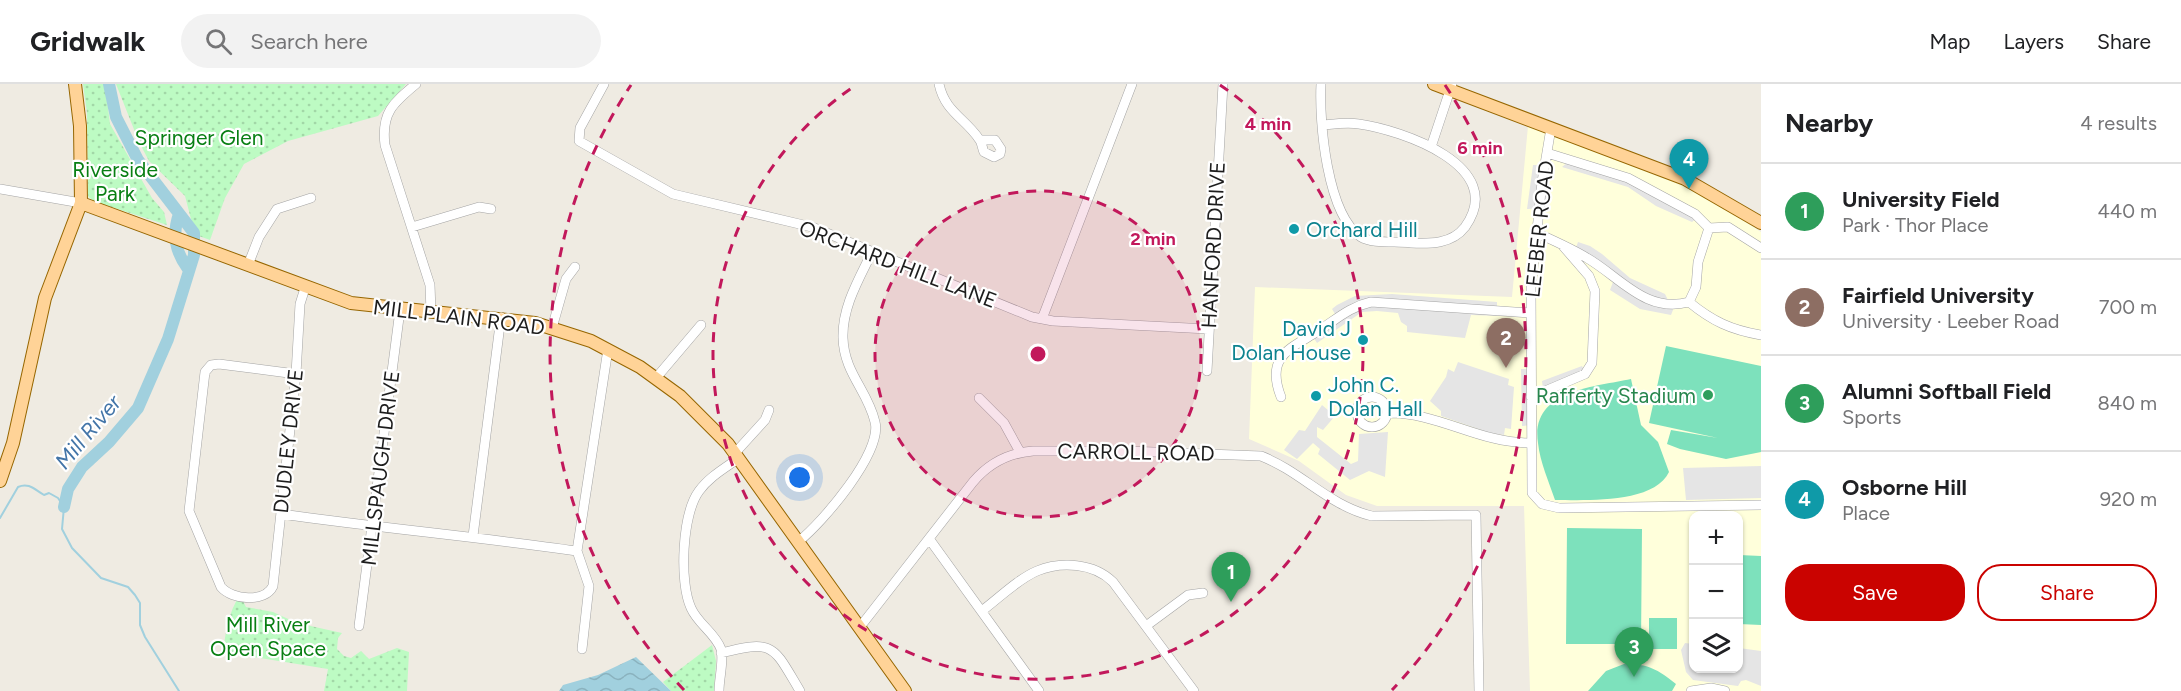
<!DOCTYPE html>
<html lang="en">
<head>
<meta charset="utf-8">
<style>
	:root { --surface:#fff; --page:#f2f2f2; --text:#202124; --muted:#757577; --line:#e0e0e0; --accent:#ca0300 }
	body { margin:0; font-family:Figtree,sans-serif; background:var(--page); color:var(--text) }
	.controls { position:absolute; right:18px; bottom:18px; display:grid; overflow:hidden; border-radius:12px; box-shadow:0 2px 4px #0004 }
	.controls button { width:54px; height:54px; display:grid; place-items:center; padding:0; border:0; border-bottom:2px solid var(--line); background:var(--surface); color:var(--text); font:30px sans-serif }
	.you { position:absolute; left:800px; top:394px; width:21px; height:21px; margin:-15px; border:4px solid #fff; border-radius:50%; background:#1a73e8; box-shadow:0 0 0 9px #1a73e833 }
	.badge { display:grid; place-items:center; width:39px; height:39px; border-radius:50%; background:var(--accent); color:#fff; font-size:20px; font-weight:700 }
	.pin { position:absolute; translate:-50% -50px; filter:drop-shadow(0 2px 3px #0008) }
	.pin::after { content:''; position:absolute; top:32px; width:21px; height:18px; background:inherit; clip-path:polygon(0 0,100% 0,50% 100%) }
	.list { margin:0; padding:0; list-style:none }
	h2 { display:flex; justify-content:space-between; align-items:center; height:78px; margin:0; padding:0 24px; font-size:26px }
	h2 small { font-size:20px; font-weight:400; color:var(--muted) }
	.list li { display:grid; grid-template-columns:39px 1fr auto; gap:18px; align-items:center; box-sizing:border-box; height:96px; padding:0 24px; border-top:2px solid var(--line) }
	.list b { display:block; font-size:22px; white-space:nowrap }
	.list p { margin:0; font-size:20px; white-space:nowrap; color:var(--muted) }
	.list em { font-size:20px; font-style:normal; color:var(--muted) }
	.actions { display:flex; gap:12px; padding:18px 24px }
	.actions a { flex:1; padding:14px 0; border:2px solid var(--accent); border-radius:24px; text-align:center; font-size:21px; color:var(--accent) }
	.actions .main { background:var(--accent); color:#fff }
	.icon { flex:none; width:33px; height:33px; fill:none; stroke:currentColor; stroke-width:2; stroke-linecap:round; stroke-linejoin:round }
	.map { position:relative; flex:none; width:1761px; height:607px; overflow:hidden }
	header { display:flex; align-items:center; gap:36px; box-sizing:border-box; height:84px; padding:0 30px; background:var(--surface); border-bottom:2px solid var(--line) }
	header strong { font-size:28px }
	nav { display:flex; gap:33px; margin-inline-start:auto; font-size:21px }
	.search { width:420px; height:54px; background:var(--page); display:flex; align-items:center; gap:15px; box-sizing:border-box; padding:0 21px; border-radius:33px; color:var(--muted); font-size:22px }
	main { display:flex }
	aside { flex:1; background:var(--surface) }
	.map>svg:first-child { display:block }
</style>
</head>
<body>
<header>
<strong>Gridwalk</strong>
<div class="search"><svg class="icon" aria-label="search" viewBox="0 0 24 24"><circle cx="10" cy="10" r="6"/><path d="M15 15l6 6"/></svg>Search here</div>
<nav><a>Map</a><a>Layers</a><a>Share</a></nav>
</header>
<main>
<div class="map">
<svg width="1761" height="607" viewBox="0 0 1761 607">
	<defs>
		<pattern id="park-dots" width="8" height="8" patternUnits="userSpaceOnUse" patternTransform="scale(1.5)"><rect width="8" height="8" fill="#bdfbc3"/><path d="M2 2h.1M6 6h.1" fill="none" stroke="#a2d7a7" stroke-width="1.8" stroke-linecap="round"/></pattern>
		<pattern id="water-waves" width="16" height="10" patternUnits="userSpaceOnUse" patternTransform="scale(1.5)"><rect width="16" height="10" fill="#a1d0de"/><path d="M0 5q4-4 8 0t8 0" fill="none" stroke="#8ab2be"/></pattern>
	</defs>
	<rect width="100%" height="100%" fill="#efebe2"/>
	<path fill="#ffffdb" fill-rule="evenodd" d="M1528,42L1695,105L1761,148V607H1530L1524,422H1377L1346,411L1299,377L1249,355L1255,203L1512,213ZM1694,432H1738V584H1694Z"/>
	<path fill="url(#park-dots)" d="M83,0H105L110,40L152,114L164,128L167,141L93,117L88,112L87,29Z
		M116,0H406L378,32L288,57L244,80L225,114L210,156L199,152L191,135L185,112L149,77L139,58Z
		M240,511L246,523L273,528L297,539L342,549L338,554L337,565L344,572L351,574L361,567L369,575L397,564L409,568L407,607H324L328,585L223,568C226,547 228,529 240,511Z
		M712,561L716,577L714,607H671L663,598Z"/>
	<path fill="#7de1bc" d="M1666,262L1761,282V368L1726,375L1680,365L1667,360L1671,346L1718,354L1649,339Z
		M1631,295L1641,341L1658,358L1669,388C1654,420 1585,416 1555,416C1549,398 1540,378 1538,359C1530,306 1594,303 1631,295Z
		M1567,444L1642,445L1641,560H1566Z
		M1739,471L1761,472V541L1739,540Z
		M1649,534H1677V565H1649Z
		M1624,580C1649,580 1657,585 1676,600L1672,607H1588L1606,587Z"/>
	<path fill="#e5e5e5" d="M1574,73L1632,91L1701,131L1692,138L1656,122L1628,103L1562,83Z
		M1533,81H1551L1545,106L1551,109L1548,124L1527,125Z
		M1578,158L1590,162L1602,170L1630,194L1665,210L1673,226L1671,231L1640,225L1610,206L1613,198L1611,195L1574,169Z
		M1392,210L1497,218V232L1471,231L1465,254L1407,248V242L1401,238L1398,229L1377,227L1362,228L1317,259L1310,248L1335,230L1332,225L1337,221L1355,212Z
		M1458,278L1509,295L1508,301L1514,303L1511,345L1505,344L1504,351L1490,349L1441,332V327L1430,317L1446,293L1448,285L1454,288Z
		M1582,282L1587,292L1536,317L1534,341L1522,342L1521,285H1534L1535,306L1538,307L1543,305L1542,297Z
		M1322,321L1335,332L1323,346L1317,343V353L1351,380L1358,377L1359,350L1388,348L1385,393L1369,387L1350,396L1318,370L1320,365L1313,359L1297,375L1284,366L1299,346L1305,347Z
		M1761,382V414L1686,416L1683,384Z
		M1685,559L1693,560L1694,584H1738L1739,564L1761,567V602L1746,596L1741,597L1738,602L1693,596L1686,588L1681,566Z"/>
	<path fill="url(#water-waves)" d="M636,573L671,607H559L563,601L598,591Z"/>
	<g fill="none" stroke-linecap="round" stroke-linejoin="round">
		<path stroke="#a1d0de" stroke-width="2" d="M0,434L18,403C29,398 35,406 44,411L49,409L58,414L64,423L62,445L72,464L101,494L128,503L135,511L140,519V541L145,553L179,607"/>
		<path stroke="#a1d0de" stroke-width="12" d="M179,130C172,151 175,167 188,185
			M64,423L68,405L82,383L109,358L138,324L168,255L194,171V149L138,76L116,33L109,0"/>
		<g stroke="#a4a4a4" stroke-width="10">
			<path id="minor" d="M416,0C393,19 381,29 385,61L430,201L431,228
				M604,0L580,44L579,57L673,110L812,143L1032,233L1053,237L1208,245
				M939,0C945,28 965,34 979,55C982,58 982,64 984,68L994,73L1000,70L1001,65L995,56H981
				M1321,0C1319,38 1327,131 1361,153C1372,160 1397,157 1411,159C1430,160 1452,160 1465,143C1509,82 1401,46 1359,40C1347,38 1334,40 1323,41
				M1551,44L1542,98L1531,204L1532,409L1542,420L1559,424L1761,421
				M1431,63L1452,0
				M1547,69L1628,94L1695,130L1709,144
				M0,105L81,119
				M412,143L479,123L491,125
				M1709,144L1728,143L1761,164
				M1537,149C1554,157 1571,164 1587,174C1620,193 1646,230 1689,218
				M248,181L259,153L277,125L311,114
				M1689,218C1712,237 1731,246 1761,251
				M1689,218L1696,203L1698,178L1709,144
				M1042,235L1132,0
				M552,244L566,195L575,183
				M1207,287L1223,0
				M296,290L219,280L211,281L205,288L189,427L221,503C232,516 265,519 273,502L296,290L300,220L305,204
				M656,294L701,241
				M1357 328a15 15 0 1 1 30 0a15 15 0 1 1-30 0Z
				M1281,313C1265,272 1290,265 1318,247C1337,235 1349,223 1371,218L1530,229
				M1531,313L1585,290L1592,279L1595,207L1589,192L1563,162
				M979,314L1004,339L1020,368
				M1387,329C1439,328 1477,359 1531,359
				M735,369L765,336L769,326
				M281,430C380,444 479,453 577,467
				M473,452L501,233
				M930,456L1039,607
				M799,457C822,439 883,368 875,338C868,307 844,289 843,254C842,223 859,195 872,168
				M983,526C999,514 1018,495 1037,487C1061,477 1094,479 1113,498L1194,607
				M359,542L400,226
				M1146,542L1188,511L1203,509
				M860,543L973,398C989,379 1008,369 1033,367H1127L1261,372C1302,388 1329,422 1372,432L1476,431L1479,607
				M582,565L589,502L577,467L608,265
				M721,569C775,555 773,562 800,607
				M719,607C719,594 724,577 721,565C715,549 698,540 691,524C679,498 682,430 699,407C709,393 725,384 739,374
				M1691,607L1711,604L1725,607"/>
		</g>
		<g stroke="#966600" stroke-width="14">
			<path id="major" d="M1434,0L1685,95L1761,139
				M81,119L351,219L535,239L591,257L640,283L680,312L728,360L905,607
				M0,397L13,359L45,214L81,119L80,42L75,0"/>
		</g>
		<use href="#minor" stroke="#fff" stroke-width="9"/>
		<use href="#major" stroke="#ffd397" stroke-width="12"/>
	</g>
	<circle cx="1038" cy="270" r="163" fill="#c2185b" fill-opacity=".12"/>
	<g fill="none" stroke="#c2185b" stroke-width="3" stroke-dasharray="10 8">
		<circle cx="1038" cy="270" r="163"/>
		<path d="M1220 1A325 325 0 1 1 856 1"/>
		<path d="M684 606A488 488 0 0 1 631 1M1445 1A488 488 0 0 1 1392 606"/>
	</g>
	<g fill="#0f9aa8" stroke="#fff" stroke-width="2">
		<circle cx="1294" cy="145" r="6"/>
		<circle cx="1363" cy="256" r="6"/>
		<circle cx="1316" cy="312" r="6"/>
	</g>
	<circle fill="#2e9e5b" stroke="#fff" stroke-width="2" cx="1708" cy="311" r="6"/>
	<g text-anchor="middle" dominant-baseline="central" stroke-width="4.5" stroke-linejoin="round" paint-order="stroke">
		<g font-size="21" fill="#087f13" stroke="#fff">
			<text x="199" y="53">Springer Glen</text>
			<text x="115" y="85">Riverside<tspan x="115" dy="24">Park</tspan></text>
			<text x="268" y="540">Mill River<tspan x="268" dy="24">Open Space</tspan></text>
		</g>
		<g font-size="21" fill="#0d838f" stroke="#fff" text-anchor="start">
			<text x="1306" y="145">Orchard Hill</text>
			<text x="1351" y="244" text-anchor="end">David J<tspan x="1351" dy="24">Dolan House</tspan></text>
			<text x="1328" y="300">John C.<tspan x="1328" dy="24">Dolan Hall</tspan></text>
		</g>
		<g font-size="21" fill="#1d1d1d" stroke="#fff">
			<text transform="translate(1539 145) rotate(-84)">LEEBER ROAD</text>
			<text transform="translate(1213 161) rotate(-87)">HANFORD DRIVE</text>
			<text transform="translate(898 180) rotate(21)">ORCHARD HILL LANE</text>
			<text transform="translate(459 233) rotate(7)">MILL PLAIN ROAD</text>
			<text transform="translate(288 357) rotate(-84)">DUDLEY DRIVE</text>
			<text transform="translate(1136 368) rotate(1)">CARROLL ROAD</text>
			<text transform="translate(380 384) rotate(-83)">MILLSPAUGH DRIVE</text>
		</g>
		<g font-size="21" fill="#27864d" stroke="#fff" text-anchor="end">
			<text x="1696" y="311">Rafferty Stadium</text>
		</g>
		<g font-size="22" font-style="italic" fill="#4375a8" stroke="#fff">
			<text transform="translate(88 348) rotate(-50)">Mill River</text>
		</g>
	</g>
	<circle cx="1038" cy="270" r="9" fill="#c2185b" stroke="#fff" stroke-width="3"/>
	<g font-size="18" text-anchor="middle" font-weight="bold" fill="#c2185b" stroke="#fff" stroke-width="4.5" stroke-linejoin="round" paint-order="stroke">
		<text x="1268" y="46">4 min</text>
		<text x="1480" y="70">6 min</text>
		<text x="1153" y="161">2 min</text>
	</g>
</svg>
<div class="controls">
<button>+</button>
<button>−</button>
<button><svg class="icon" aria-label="layers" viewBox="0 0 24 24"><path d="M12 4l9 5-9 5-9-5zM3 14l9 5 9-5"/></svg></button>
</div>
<div class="you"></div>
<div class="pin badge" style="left:1231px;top:518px;background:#2e9e5b">1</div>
<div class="pin badge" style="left:1506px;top:284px;background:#8d6e63">2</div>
<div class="pin badge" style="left:1634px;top:593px;background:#2e9e5b">3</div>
<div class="pin badge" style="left:1689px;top:105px;background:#0f9aa8">4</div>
</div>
<aside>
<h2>Nearby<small>4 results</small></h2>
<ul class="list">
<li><span class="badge" style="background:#2e9e5b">1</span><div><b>University Field</b><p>Park · Thor Place</p></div><em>440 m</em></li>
<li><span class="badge" style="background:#8d6e63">2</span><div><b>Fairfield University</b><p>University · Leeber Road</p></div><em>700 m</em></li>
<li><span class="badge" style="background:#2e9e5b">3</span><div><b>Alumni Softball Field</b><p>Sports</p></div><em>840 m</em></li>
<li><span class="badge" style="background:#0f9aa8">4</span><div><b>Osborne Hill</b><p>Place</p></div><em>920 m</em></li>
</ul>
<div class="actions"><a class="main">Save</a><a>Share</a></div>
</aside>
</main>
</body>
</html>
